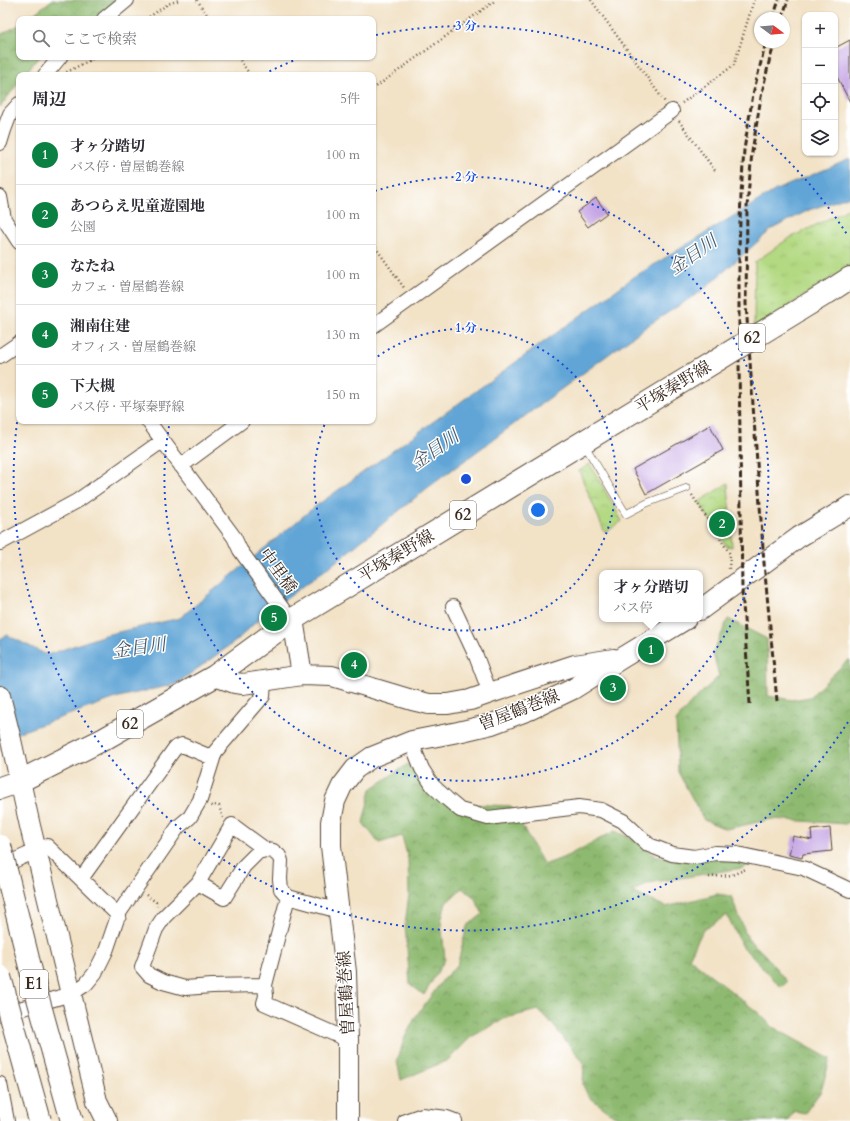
<!DOCTYPE html>
<html lang="ja">
<head>
<meta charset="utf-8">
<style>
	:root { --surface:#fff; --page:#f2f2f3; --text:#2b2b33; --muted:#7c7c81; --line:#e1e1e2; --accent:#0b8043 }
	body { margin:0; font-family:Cardo,"Noto Serif JP",serif; background:var(--page); color:var(--text) }
	.controls { position:absolute; right:12px; top:12px; display:grid; overflow:hidden; border-radius:8px; box-shadow:0 1px 3px #0004 }
	.controls button { width:36px; height:36px; display:grid; place-items:center; padding:0; border:0; border-bottom:1px solid var(--line); background:var(--surface); color:var(--text); font:20px sans-serif }
	.compass { position:absolute; left:754px; top:12px; width:36px; height:36px; border-radius:50%; background:var(--surface); box-shadow:0 1px 3px #0004; rotate:106deg }
	.you { position:absolute; left:538px; top:510px; width:14px; height:14px; margin:-10px; border:3px solid #fff; border-radius:50%; background:#1a73e8; box-shadow:0 0 0 6px #1a73e833 }
	.badge { display:grid; place-items:center; width:26px; height:26px; border-radius:50%; background:var(--accent); color:#fff; font-size:13px; font-weight:700 }
	.pin { position:absolute; translate:-50% -50%; border:2px solid #fff; box-shadow:0 1px 4px #0006 }
	.popup { position:absolute; left:599px; top:570px; width:104px; height:52px; box-sizing:border-box; display:grid; place-content:center; border-radius:8px; background:var(--surface); filter:drop-shadow(0 1px 3px #0005); font-size:13px; white-space:nowrap; color:var(--muted) }
	.popup b { font-size:15px; color:var(--text) }
	.popup::after { content:''; position:absolute; left:50%; top:100%; margin-left:-8px; border:8px solid transparent; border-top-color:var(--surface) }
	.list { margin:0; padding:0; list-style:none }
	h2 { display:flex; justify-content:space-between; align-items:center; height:52px; margin:0; padding:0 16px; font-size:17px }
	h2 small { font-size:13px; font-weight:400; color:var(--muted) }
	.list li { display:grid; grid-template-columns:26px 1fr auto; gap:12px; align-items:center; box-sizing:border-box; height:60px; padding:0 16px; border-top:1px solid var(--line) }
	.list b { display:block; font-size:15px; white-space:nowrap }
	.list p { margin:0; font-size:13px; white-space:nowrap; color:var(--muted) }
	.list em { font-size:13px; font-style:normal; color:var(--muted) }
	.icon { flex:none; width:22px; height:22px; fill:none; stroke:currentColor; stroke-width:2; stroke-linecap:round; stroke-linejoin:round }
	.map { position:relative; flex:none; width:850px; height:1121px; overflow:hidden }
	.search { position:absolute; background:var(--surface); box-shadow:0 1px 3px #0004; left:16px; top:16px; width:360px; height:44px; display:flex; align-items:center; gap:10px; box-sizing:border-box; padding:0 14px; border-radius:8px; color:var(--muted); font-size:15px }
	.panel { position:absolute; background:var(--surface); box-shadow:0 1px 3px #0004; left:16px; top:72px; width:360px; height:352px; border-radius:8px }
	.map>svg:first-child { display:block }
</style>
</head>
<body>
<div class="map">
<svg width="850" height="1121" viewBox="0 0 850 1121">
	<defs>
		<pattern id="grass-tufts" width="24" height="20" patternUnits="userSpaceOnUse"><rect width="24" height="20" fill="#b3d982"/><path d="M3 7l-1-3M5 7V3M7 7l1-3M15 17l-1-3M17 17v-4M19 17l1-3" fill="none" stroke="#9bba70"/></pattern>
		<pattern id="forest-crowns" width="20" height="18" patternUnits="userSpaceOnUse"><rect width="20" height="18" fill="#8eb970"/><path d="M2 6a3 3 0 1 1 6 0M12 15a3 3 0 1 1 6 0" fill="none" stroke="#75975b"/></pattern>
		<pattern id="park-crowns" width="20" height="18" patternUnits="userSpaceOnUse"><rect width="20" height="18" fill="#b3d982"/><path d="M2 6a3 3 0 1 1 6 0M12 15a3 3 0 1 1 6 0" fill="none" stroke="#9bba70"/></pattern>
	</defs>
	<rect width="100%" height="100%" fill="#fff"/>
	<filter id="ink" filterUnits="userSpaceOnUse"><feTurbulence type="fractalNoise" baseFrequency=".025" numOctaves="2"/><feDisplacementMap in="SourceGraphic" scale="8" xChannelSelector="R" yChannelSelector="G"/><feConvolveMatrix kernelMatrix="1 2 1 2 8 2 1 2 1" color-interpolation-filters="sRGB"/></filter>
	<filter id="wash" filterUnits="userSpaceOnUse"><feTurbulence type="fractalNoise" baseFrequency=".012" numOctaves="4" result="noise"/><feDisplacementMap in="SourceGraphic" scale="16" xChannelSelector="R" yChannelSelector="G"/><feGaussianBlur stdDeviation="0.9" result="paint"/><feColorMatrix in="noise" values="0 0 0 0 0 0 0 0 0 0 0 0 0 0 0 0 0 1.4 0 .05"/><feComposite in="paint" operator="in"/></filter>
	<g filter="url(#wash)">
		<rect width="100%" height="100%" fill="#f2e2c6"/>
		<path fill="url(#grass-tufts)" stroke="#778250" d="M850,208V266L754,328L755,262L788,239Z"/>
		<path fill="url(#forest-crowns)" stroke="#647247" d="M52,0H119L94,19H27Z
			M19,25V57H40L37,59L24,75H19V82L0,107V35Z
			M728,619L767,639L768,696L792,700L810,697L847,661L850,660V820L846,824L772,819L726,829L704,820L678,772L676,721L691,703L719,676L713,653Z
			M408,764L439,783L464,804L511,806L544,865L565,857L615,831L637,841L656,857L715,855L752,864L742,868L648,883L632,892L666,907L717,894L731,896L748,939L765,955L787,982L781,987L743,947L727,915L703,930L689,958L761,1015L771,1026L830,1059L821,1091L805,1113L794,1111L787,1121H628L613,1115L588,1096L583,1085L584,1063L549,1020L538,1010L506,1018L471,1037L448,1060L401,1080L397,1061L405,1037L416,1016L445,977L457,966L467,926L483,914L474,897L462,888L446,903L441,921L445,959L424,995L410,984L405,925L409,894L408,859L402,836L379,843L363,823L371,789Z"/>
		<path fill="url(#park-crowns)" stroke="#778250" d="M590,464L622,521L605,533L579,471Z
			M728,483L732,547L726,546L699,502Z"/>
		<path fill="#61a5d6" stroke="#4e687a" d="M850,159V196L809,210L772,229L703,290L647,326L426,489L329,567L259,619L236,641L176,684L119,697L0,739V639L7,635L47,655L105,635L180,618L312,509L634,277L776,190Z"/>
		<g id="blocks">
			<path fill="#c5a5e4" d="M850,40V102L835,73V48Z
				M596,198L607,213L588,227L577,212Z
				M710,425L723,450L646,494L633,469Z
				M350,654L359,656L358,661L362,662L359,672L346,668Z
				M623,679L626,692L604,698L601,687Z
				M830,828L832,851L803,854L802,858L789,855L793,836L812,840L811,830Z"/>
		</g>
	</g>
	<g filter="url(#ink)">
		<use href="#blocks" fill-opacity="0" stroke="#564637" stroke-width="1"/>
		<g fill="none" stroke-linecap="round" stroke-linejoin="round">
			<g stroke="#564637" stroke-width="8">
				<path id="lane" d="M584,444L626,514L647,503L687,488"/>
			</g>
			<g stroke="#564637" stroke-width="16">
				<path id="street" d="M104,19L127,0
					M45,75L60,57
					M0,143L4,130L10,114L19,104
					M0,197L4,219L19,242
					M373,326L672,111
					M0,356L19,343
					M148,421L234,537L240,550L287,615L293,619
					M181,466L242,421
					M0,543L77,501L162,441
					M453,607L476,656L490,693
					M412,741L414,749L422,769L433,786L447,799L460,810L488,818L579,807L601,810L623,821L649,845L672,854L694,857L715,853L737,854L803,868L850,890
					M0,867L47,846L119,916
					M81,879L175,748L182,745L213,758
					M198,883L224,898L244,866L258,852L266,850
					M288,897L265,985L266,996L264,1003L348,1040
					M265,985L212,986L185,988L163,982L149,975L142,967L156,929L164,917L198,883L232,825L266,850L273,851L279,856L281,861L280,879L281,889L288,897L339,911
					M2,1014L71,994L86,984L95,973L106,951L119,913L136,888L178,827L190,817L200,800L215,752L263,696L264,680
					M0,1084L7,1121
					M405,1121L422,1115L447,1118L455,1121"/>
			</g>
			<g stroke="#564637" stroke-width="22">
				<path id="secondary" d="M700,610L799,537L850,506
					M293,619L302,675
					M215,676L235,683L243,684L302,675L332,676L412,700L429,704H448L470,700L496,691L575,665L614,659
					M0,696L11,740L30,826L71,994L97,1101L107,1121
					M348,1121V1040L346,972L331,846V822L335,801L342,786L355,769L372,757L412,741L458,732L492,724L529,710L573,689L622,658L686,619"/>
			</g>
			<g stroke="#564637" stroke-width="24">
				<path id="primary" d="M830,291L850,278
					M0,788L20,781L104,739L215,676L293,619L675,386"/>
			</g>
			<path stroke="#564637" stroke-width="2.5" stroke-dasharray="1 3" stroke-linecap="butt" d="M197,0L210,19
				M591,0L665,102
				M146,19L168,4L179,0
				M238,57L250,75
				M63,74L96,57
				M373,89L496,0
				M682,103L734,65L754,0
				M679,121L716,172
				M373,244L405,289
				M692,495L730,554L729,569
				M211,806L214,805L219,806L223,818
				M709,877L732,875L746,869
				M146,895L156,902L157,906"/>
			<use href="#lane" stroke="#fff" stroke-width="7"/>
			<use href="#street" stroke="#fff" stroke-width="14"/>
			<use href="#secondary" stroke="#fff" stroke-width="20"/>
			<use href="#primary" stroke="#fff" stroke-width="22"/>
			<path stroke="#3b2a1e" stroke-width="3" stroke-dasharray="6 3" stroke-linecap="butt" d="M773,18L779,0
				M782,18L788,0
				M775,42L769,62L761,97L752,152L747,207L746,304L764,563L777,701
				M750,704L742,590L739,362V249L741,195L744,150L753,94L766,42"/>
			<g stroke="#564637" stroke-width="24" stroke-linecap="butt">
				<path id="primary-bridge" d="M675,386L830,291"/>
			</g>
			<g stroke="#564637" stroke-width="24" stroke-linecap="butt">
				<path id="highway-bridge" d="M0,846L36,991L72,1121
					M0,977L40,1121"/>
			</g>
			<use href="#primary-bridge" stroke="#fff" stroke-width="22"/>
			<use href="#highway-bridge" stroke="#fff" stroke-width="22"/>
		</g>
	</g>
	<g fill="none" stroke="#1d4ed8" stroke-width="2" stroke-dasharray="2 4">
		<path d="M373 360A151 151 0 1 1 326 421"/>
		<path d="M375 191A302 302 0 1 1 170 421"/>
		<path d="M848 722A453 453 0 0 1 19 408M264 74A453 453 0 0 1 300 58M376 35A453 453 0 0 1 848 236"/>
	</g>
	<g text-anchor="middle" dominant-baseline="central" stroke-width="3" stroke-linejoin="round" paint-order="stroke">
		<g fill="#fff" stroke="#766a62" stroke-width="1">
			<rect x="739" y="324" width="26" height="28" rx="3"/>
			<rect x="450" y="501" width="26" height="28" rx="3"/>
			<rect x="117" y="710" width="26" height="28" rx="3"/>
			<rect x="20" y="970" width="28" height="28" rx="3"/>
		</g>
		<g font-size="16" font-weight="bold" fill="#3b2a1e">
			<text x="752" y="338">62</text>
			<text x="463" y="515">62</text>
			<text x="130" y="724">62</text>
			<text x="34" y="984">E1</text>
		</g>
		<g font-size="17" fill="#3b2a1e" stroke="#fff">
			<text transform="translate(673 387) rotate(-31)">平塚秦野線</text>
			<text transform="translate(396 556) rotate(-31)">平塚秦野線</text>
			<text transform="translate(278 571) rotate(54)">中里橋</text>
			<text transform="translate(519 710) rotate(-21)">曽屋鶴巻線</text>
			<text transform="translate(346 993) rotate(-93)">曽屋鶴巻線</text>
		</g>
		<g font-size="18" font-style="italic" fill="#4a5b68" stroke="#fff">
			<text transform="translate(693 255) rotate(-35)">金目川</text>
			<text transform="translate(435 450) rotate(-35)">金目川</text>
			<text transform="translate(139 648) rotate(-8)">金目川</text>
		</g>
	</g>
	<circle cx="466" cy="479" r="6" fill="#1d4ed8" stroke="#fff" stroke-width="2"/>
	<g font-size="12" text-anchor="middle" font-weight="bold" fill="#1d4ed8" stroke="#fff" stroke-width="3" stroke-linejoin="round" paint-order="stroke">
		<text x="466" y="30">3 分</text>
		<text x="466" y="181">2 分</text>
		<text x="466" y="332">1 分</text>
	</g>
</svg>
<div class="controls">
<button>+</button>
<button>−</button>
<button><svg class="icon" aria-label="locate" viewBox="0 0 24 24"><circle cx="12" cy="12" r="6"/><path d="M12 2v4M12 18v4M2 12h4M18 12h4"/></svg></button>
<button><svg class="icon" aria-label="layers" viewBox="0 0 24 24"><path d="M12 4l9 5-9 5-9-5zM3 14l9 5 9-5"/></svg></button>
</div>
<svg class="compass" viewBox="-18 -18 36 36"><path d="M0-13l5 13h-10z" fill="#e53935"/><path d="M0 13l5-13h-10z" fill="#7c7c81"/></svg>
<div class="you"></div>
<div class="pin badge" style="left:651px;top:650px">1</div>
<div class="popup"><b>才ヶ分踏切</b>バス停</div>
<div class="pin badge" style="left:722px;top:524px">2</div>
<div class="pin badge" style="left:613px;top:688px">3</div>
<div class="pin badge" style="left:354px;top:665px">4</div>
<div class="pin badge" style="left:274px;top:618px">5</div>
<div class="search"><svg class="icon" aria-label="search" viewBox="0 0 24 24"><circle cx="10" cy="10" r="6"/><path d="M15 15l6 6"/></svg>ここで検索</div>
<section class="panel">
<h2>周辺<small>5件</small></h2>
<ul class="list">
<li><span class="badge">1</span><div><b>才ヶ分踏切</b><p>バス停 · 曽屋鶴巻線</p></div><em>100 m</em></li>
<li><span class="badge">2</span><div><b>あつらえ児童遊園地</b><p>公園</p></div><em>100 m</em></li>
<li><span class="badge">3</span><div><b>なたね</b><p>カフェ · 曽屋鶴巻線</p></div><em>100 m</em></li>
<li><span class="badge">4</span><div><b>湘南住建</b><p>オフィス · 曽屋鶴巻線</p></div><em>130 m</em></li>
<li><span class="badge">5</span><div><b>下大槻</b><p>バス停 · 平塚秦野線</p></div><em>150 m</em></li>
</ul>
</section>
</div>
</body>
</html>
